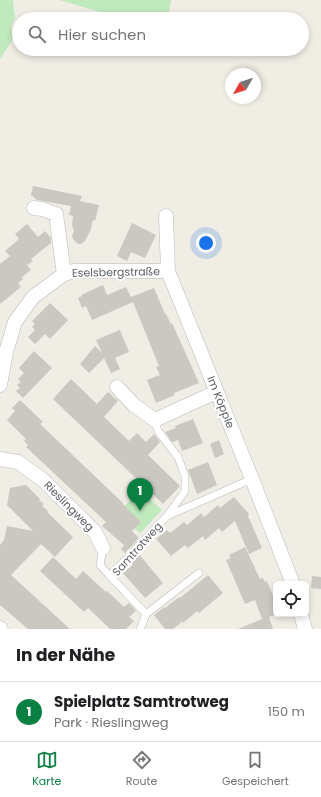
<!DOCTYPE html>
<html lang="de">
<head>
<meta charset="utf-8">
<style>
	:root { --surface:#fff; --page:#f6f6f6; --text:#202124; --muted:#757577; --line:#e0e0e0; --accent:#0b8043 }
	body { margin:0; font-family:Poppins,sans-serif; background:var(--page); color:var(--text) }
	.controls { position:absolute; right:12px; bottom:12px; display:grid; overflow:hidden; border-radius:6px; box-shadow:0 2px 6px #0003 }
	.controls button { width:36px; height:36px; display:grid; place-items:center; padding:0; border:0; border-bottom:1px solid var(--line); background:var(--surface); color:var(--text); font:20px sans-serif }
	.compass { position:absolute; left:225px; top:68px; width:36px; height:36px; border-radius:50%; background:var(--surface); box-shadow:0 2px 6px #0003; rotate:231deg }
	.you { position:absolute; left:206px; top:243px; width:14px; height:14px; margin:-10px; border:3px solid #fff; border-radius:50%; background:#1a73e8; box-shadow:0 0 0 6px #1a73e833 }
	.badge { display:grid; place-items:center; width:26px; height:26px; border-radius:50%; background:var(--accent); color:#fff; font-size:13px; font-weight:700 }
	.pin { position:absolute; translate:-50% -33px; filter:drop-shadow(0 1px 2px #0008) }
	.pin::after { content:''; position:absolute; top:21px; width:14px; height:12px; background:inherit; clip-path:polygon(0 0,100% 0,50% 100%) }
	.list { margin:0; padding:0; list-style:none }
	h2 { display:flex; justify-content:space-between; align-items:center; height:52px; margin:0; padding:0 16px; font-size:17px }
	h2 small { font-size:13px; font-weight:400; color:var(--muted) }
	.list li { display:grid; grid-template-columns:26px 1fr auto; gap:12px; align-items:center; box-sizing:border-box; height:60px; padding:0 16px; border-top:1px solid var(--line) }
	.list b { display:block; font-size:15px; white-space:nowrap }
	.list p { margin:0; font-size:13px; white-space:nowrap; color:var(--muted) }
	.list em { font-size:13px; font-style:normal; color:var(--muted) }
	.icon { flex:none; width:22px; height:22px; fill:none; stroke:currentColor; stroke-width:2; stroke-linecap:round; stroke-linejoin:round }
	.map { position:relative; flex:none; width:321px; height:629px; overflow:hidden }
	.search { position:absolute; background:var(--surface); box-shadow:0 2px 6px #0003; left:12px; right:12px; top:12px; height:44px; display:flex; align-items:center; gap:10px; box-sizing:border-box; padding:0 14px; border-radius:22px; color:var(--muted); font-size:15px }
	.sheet { height:112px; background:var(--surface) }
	nav { display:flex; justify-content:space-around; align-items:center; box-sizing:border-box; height:56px; border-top:1px solid var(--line); background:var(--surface); font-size:11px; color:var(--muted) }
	nav a { display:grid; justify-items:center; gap:2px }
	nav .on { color:var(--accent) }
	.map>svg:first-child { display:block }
</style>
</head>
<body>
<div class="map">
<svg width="321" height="629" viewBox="0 0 321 629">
	<rect width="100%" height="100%" fill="#f0ede4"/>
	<path fill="#c0e9be" d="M0,0H13L15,18L11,26L13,39L0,59Z
		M60,0H171L168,19H123Z
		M140,490L162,510L140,533L118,513Z"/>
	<path fill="#cbc7c1" d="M33,186L82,196L80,201L99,205L95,221L93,220L91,229L85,241L81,244H78L73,239L72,235L74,231L72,225L73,216L69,215L71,206L37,200L31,195Z
		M132,223L156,235L145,258L131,252L127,261L117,256Z
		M27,224L38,237L45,231L51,238V243L31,259L33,261L27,265L31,270L22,277L23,279L18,283L21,287L0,304V264L10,256L5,251L19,239L15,234Z
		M103,285L107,295L126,287L131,297L154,288L165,314H166L171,324L172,323L199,383L174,393L175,395L156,403L147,380L160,375L156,367L159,366L133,302L92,320L86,306L82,308L78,298L82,296L81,295Z
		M50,303L68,320L50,339L45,334L35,344L28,337L35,330L32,327L35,324L32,321Z
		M120,330L129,352L115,358L120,369L111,373L104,358L89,373L80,364L95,346L102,353L96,340Z
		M34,351L52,368L23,398L16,391L20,388L17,385L21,382L18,379L24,373L19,368Z
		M71,379L97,404L108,392L118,401L104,417L129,441L137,433L146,442L154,434L160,442L148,455L180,486L163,504L53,399Z
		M20,400L43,422L40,424L123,503V504L141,522L132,531L139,538L125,553L121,549L124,545L102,526L106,522L26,447L28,445L24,441L26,439L7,420L15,411L12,408Z
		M193,419L203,443L182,451L178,440L172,442L165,432L176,428L175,426Z
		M219,440L224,454L215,458L210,444Z
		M208,462L217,485L197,494L188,470Z
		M26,485L40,499L39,500L44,504L42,506L48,511L47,512L73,537L55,557L41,544L11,575L70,629H28L0,605V545L4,540L7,526L33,531L7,505L10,488Z
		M234,497L249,514L248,516L262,548L249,554L235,521L222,532L219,528L205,540L203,536L188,548L185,545L171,556L156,539L167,530L170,533L184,522L187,525L201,513L204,517L218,505L220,508Z
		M245,547L260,579L263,578L265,582L267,581L273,596L276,595V614L269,617L273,629H238L262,619L255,600L245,604L226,560L231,558L229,555Z
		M138,553L163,583L145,598L123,573L133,565L130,562Z
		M53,557L76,579L83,571L106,592L107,591L124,607L129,603L136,611L129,617L134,621L126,629H110L88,608L84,612L40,571Z
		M208,575L223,593L199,613L197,611L183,623V621L173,629H165L154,615L164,607L165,608L179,597L180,598Z
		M312,576L321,577V589L311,588Z"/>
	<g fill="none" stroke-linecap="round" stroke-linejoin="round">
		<g stroke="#b7babf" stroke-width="8">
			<path id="service" d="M155,420L158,431L178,457L185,476V491L167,516
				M103,548L100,565L110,576
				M146,614L199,573
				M140,629L142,625L146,614L110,576L167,516L252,479"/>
		</g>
		<g stroke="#b7babf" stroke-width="15">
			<path id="minor" d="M34,208L42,209L56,214L64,274
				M166,216L168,271L252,479L293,584
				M0,385L6,352L15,322L33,297L64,274L74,271H168
				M117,387L134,405L155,420L216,392
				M0,459L18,462L43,480L95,532L103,548
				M301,614L305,629
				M0,628L1,629"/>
		</g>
		<use href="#service" stroke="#fff" stroke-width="7"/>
		<use href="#minor" stroke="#fff" stroke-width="14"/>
	</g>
	<g text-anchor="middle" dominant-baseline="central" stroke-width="4" stroke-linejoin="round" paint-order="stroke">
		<g font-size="11" fill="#5c6166" stroke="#fff">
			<text transform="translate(116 272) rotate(-1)">Eselsbergstraße</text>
			<text transform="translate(221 402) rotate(68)">Im Köpple</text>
			<text transform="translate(69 506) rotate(45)">Rieslingweg</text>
			<text transform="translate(137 549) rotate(-48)">Samtrotweg</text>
		</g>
	</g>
</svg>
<div class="controls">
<button><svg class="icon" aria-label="locate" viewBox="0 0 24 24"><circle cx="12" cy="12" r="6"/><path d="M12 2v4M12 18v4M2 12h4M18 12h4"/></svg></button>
</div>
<svg class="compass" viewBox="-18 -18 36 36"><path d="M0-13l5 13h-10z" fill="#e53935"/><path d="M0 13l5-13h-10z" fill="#757577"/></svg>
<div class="you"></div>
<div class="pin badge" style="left:140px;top:511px">1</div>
<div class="search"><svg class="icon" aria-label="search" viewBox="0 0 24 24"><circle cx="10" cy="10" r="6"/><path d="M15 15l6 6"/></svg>Hier suchen</div>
</div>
<section class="sheet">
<h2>In der Nähe<small></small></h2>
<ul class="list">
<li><span class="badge">1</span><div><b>Spielplatz Samtrotweg</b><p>Park · Rieslingweg</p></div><em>150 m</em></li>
</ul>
</section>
<nav>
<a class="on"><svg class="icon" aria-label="map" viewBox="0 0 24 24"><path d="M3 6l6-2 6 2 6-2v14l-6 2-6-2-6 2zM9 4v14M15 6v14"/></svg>Karte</a>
<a><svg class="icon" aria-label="directions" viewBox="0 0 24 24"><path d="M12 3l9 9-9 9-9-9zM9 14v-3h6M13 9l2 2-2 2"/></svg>Route</a>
<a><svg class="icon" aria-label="saved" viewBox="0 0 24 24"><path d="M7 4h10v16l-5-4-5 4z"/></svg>Gespeichert</a>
</nav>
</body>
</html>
